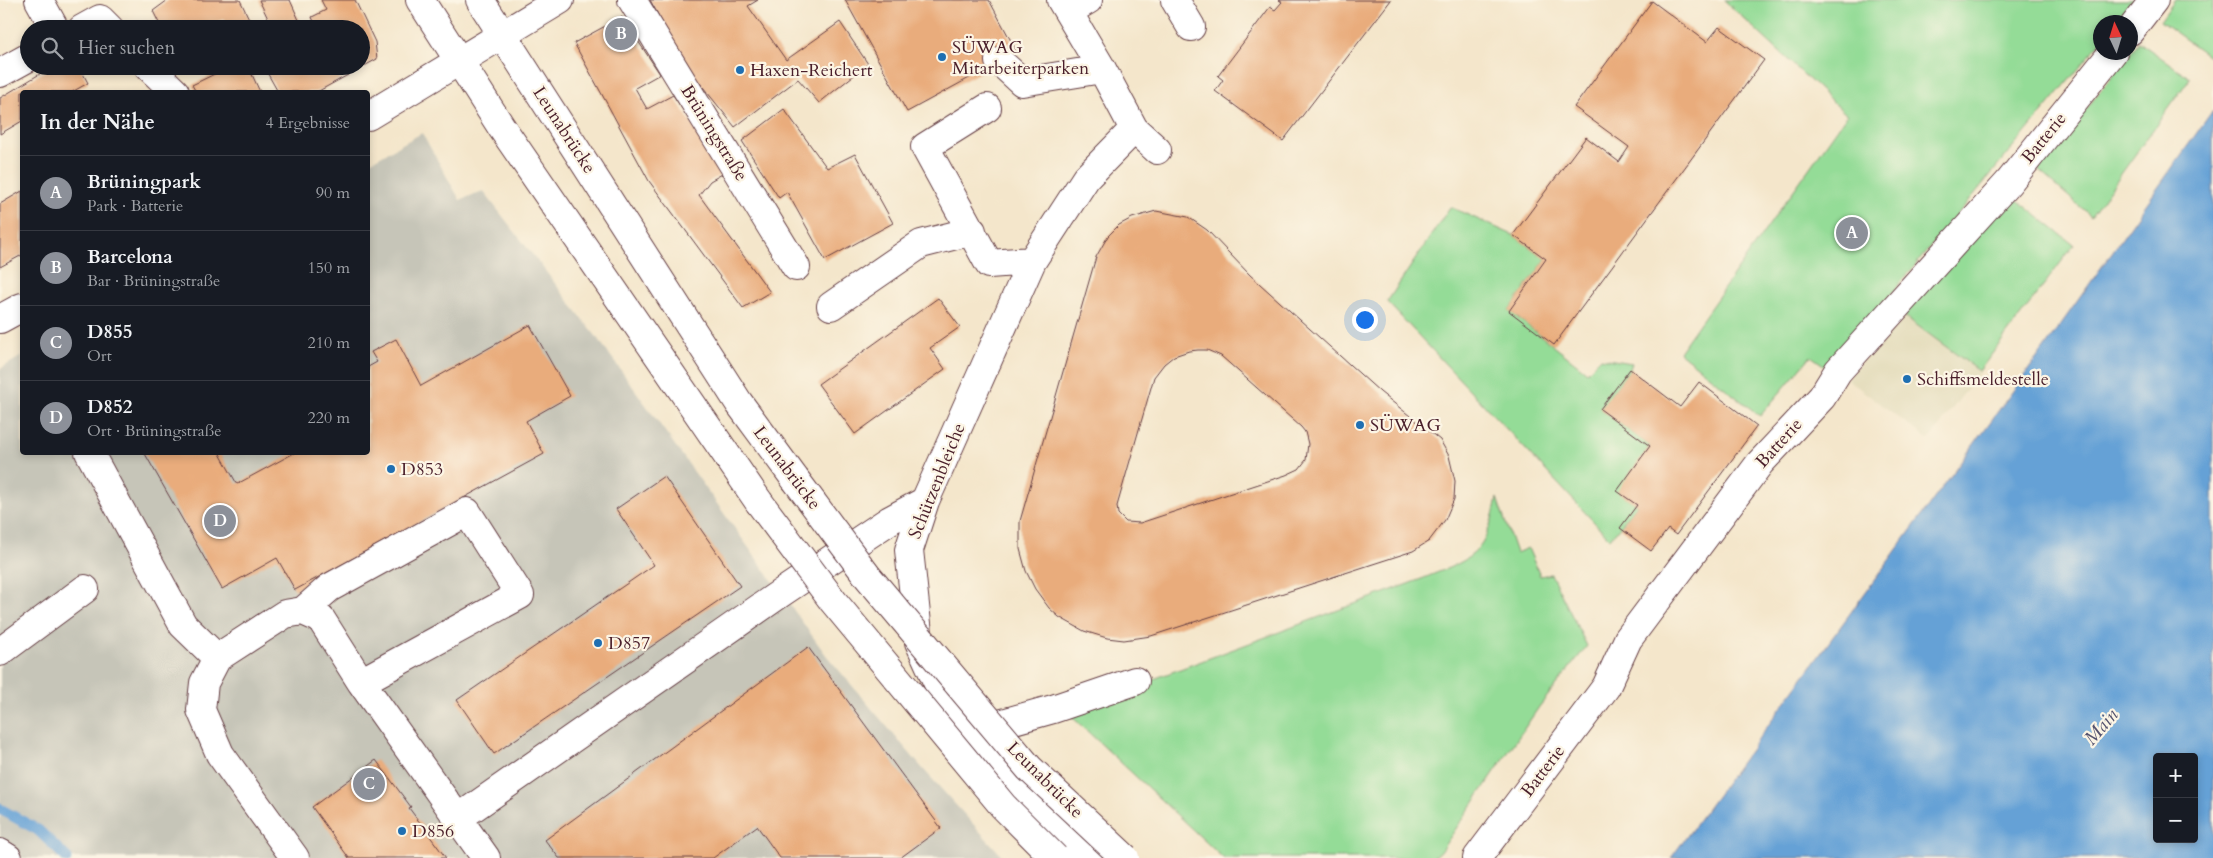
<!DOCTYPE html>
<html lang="de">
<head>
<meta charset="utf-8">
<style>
	:root { --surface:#171b24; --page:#20242c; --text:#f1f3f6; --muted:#9ea1a6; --line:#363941; --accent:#8c9099 }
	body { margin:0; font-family:Cardo,serif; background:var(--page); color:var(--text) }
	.controls { position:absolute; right:15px; bottom:15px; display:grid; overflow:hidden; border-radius:5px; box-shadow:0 2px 8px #0003 }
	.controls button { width:45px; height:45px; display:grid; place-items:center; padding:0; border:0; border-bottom:1px solid var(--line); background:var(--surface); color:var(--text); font:25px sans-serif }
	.compass { position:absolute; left:2093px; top:15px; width:45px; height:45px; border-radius:50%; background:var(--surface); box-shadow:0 2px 8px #0003; rotate:356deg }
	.you { position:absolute; left:1364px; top:319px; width:18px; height:18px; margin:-12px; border:4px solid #fff; border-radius:50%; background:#1a73e8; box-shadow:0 0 0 8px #1a73e833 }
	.badge { display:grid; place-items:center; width:32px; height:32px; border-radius:50%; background:var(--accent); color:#fff; font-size:16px; font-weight:700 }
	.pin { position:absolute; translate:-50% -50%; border:2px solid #fff; box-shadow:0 1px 5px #0006 }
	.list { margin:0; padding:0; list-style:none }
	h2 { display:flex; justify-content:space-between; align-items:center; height:65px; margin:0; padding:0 20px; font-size:21px }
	h2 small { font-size:16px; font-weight:400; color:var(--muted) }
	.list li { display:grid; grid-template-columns:32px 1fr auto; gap:15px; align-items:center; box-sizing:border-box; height:75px; padding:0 20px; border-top:1px solid var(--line) }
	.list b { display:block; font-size:19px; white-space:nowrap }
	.list p { margin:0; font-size:16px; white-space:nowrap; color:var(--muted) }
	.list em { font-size:16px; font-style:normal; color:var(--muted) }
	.icon { flex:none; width:28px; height:28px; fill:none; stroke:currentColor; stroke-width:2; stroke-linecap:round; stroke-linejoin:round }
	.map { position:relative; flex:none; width:2213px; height:858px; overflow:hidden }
	.search { position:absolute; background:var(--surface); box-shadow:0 2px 8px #0003; left:20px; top:20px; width:350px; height:55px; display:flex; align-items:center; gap:12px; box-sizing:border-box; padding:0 18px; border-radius:28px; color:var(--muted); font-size:19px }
	.panel { position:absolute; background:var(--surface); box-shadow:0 2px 8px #0003; left:20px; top:90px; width:350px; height:365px; border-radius:5px }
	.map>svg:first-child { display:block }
</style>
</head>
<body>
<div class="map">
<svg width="2213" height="858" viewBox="0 0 2213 858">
	<rect width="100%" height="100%" fill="#fcf5e5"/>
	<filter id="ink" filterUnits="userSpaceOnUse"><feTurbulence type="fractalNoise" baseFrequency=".02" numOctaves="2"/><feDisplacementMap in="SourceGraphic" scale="10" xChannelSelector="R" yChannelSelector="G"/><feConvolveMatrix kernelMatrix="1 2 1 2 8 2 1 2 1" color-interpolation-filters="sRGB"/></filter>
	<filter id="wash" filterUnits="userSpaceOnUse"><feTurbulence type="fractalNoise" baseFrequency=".0096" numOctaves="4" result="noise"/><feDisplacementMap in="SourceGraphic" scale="20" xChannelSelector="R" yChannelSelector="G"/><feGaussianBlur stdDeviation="1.12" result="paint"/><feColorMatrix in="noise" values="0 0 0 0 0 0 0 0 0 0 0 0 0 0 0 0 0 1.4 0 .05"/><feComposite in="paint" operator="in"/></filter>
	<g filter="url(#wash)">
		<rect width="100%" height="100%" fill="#f4e6cb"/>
		<path fill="#e3dbba" d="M2010,194L2074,245L1929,440L1847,379Z"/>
		<path fill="#c6c5b8" d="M422,133L460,200L483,191L599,340L826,655L923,769L1004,858H0V369L22,356V452H368V163Z"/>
		<path fill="#94dc97" stroke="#6f7e61" d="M1724,0H2136L2117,22H2100V43L1829,369L1811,356L1760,416L1679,352L1847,115Z
			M2175,0H2213V53L2210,57L2160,21Z
			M2139,42L2190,78L2091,216L2038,170Z
			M2010,194L2074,245L1979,371L1903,315Z
			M1450,207L1513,235L1546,259L1509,311L1587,372L1601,358L1632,363L1630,369L1600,409L1650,446L1618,491L1637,505L1610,539L1387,302Z
			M1497,498L1516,553L1528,548L1540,576L1551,574L1587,646L1539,707L1440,852L1433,858H1223L1069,714L1148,681L1424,578C1440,571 1461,565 1474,553C1488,539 1493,517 1497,498Z"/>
		<path fill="#65a1d6" stroke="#586080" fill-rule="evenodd" d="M2213,110V858H1671L2037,358ZM2157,757H2194V839H2157Z"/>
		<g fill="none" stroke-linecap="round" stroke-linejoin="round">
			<path stroke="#65a1d6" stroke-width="11" d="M0,809L38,830L67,858"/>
		</g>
		<g id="blocks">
			<path fill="#e9ac7c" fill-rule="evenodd" d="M168,0H240L254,29H229L224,19L203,29H162L153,11Z
				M259,0H290L303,29H273Z
				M321,0H355L375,42L377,59L317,92H278L264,67L266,66H361V29H317L312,17L326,10Z
				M650,0H758L748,6L786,60L840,22L868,64L819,103L798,79L735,127L687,67Z
				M845,0H989L1017,52L907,112Z
				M1279,0H1391L1283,141L1215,91L1223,80L1218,76L1270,7L1275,10L1282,2Z
				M1652,1L1707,42L1719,27L1764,60L1554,345L1509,311L1546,259L1513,235L1586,137L1619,162L1629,147L1574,107Z
				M622,17L660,74L635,88L647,109L673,95L724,173L710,181L699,195L770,292L743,308L649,181L574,43Z
				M53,66H79L88,83L72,92H22V121L0,134V98Z
				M231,66H234L237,73L249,68L260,92H196L192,85Z
				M784,109L827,168L855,154L893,223L825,260L787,192L779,198L742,141Z
				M22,191V255L0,267V204Z
				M1156,211L1188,217L1207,230L1250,275L1380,392L1440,440L1449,456L1455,481L1454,499L1445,520L1429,541L1413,551L1151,636L1124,640L1107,638L1084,631L1059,617L1049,608L1035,589L1026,571L1020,549V521L1096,257L1108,236L1119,225L1132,218ZM1198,350H1207L1221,356L1301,427L1305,432L1308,444L1306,460L1299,469L1286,475L1140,523L1126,522L1118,514L1117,506L1154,377L1164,364L1174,356L1189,351Z
				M938,298L960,327L930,348L945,369L855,434L818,384Z
				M530,325L570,396L526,421L544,454L295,590L277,558L222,589L144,452H219L237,484L296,452H368V367L377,362L371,352L396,339L421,386Z
				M1630,369L1680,407L1699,382L1757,426L1676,535L1668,529L1651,551L1620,528L1637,505L1617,491L1650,446L1600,409Z
				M664,476L740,586L494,754L457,700L654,565L616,509Z
				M808,647L941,828L900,858H780L757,826L713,858H559L545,840Z
				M376,760L411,807L409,808L446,858H349L312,807Z"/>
		</g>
	</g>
	<g filter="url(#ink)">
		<use href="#blocks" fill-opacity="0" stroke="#643d43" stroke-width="1"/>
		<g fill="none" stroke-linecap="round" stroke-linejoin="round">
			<g stroke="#643d43" stroke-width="30">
				<path id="minor" d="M39,0L55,29
					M632,0L796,267
					M1061,0L1102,69L1134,129L1157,150
					M1175,0L1191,27
					M1068,12L1088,0
					M82,29L100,19L110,29
					M2130,31L2154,0
					M999,61L1022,82L1102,69
					M148,66L175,92
					M0,73L29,57
					M987,108L925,147L989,264L1032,261
					M368,116L560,0
					M831,306L921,244L972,231
					M0,319L22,307
					M89,452L183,625L217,658L285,614L303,611L321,619L361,682L486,858
					M303,611L329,588L467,512L520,595L361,682
					M0,652L85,589
					M217,658L204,683L201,710L220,754L295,858
					M971,732L1053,709L1135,681
					M457,819L781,593L890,520L925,501
					M0,853L8,858
					M1088,858L1058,833L956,723L919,642L909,550L925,501L1032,261L1086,178L1134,129
					M1477,858L1606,687L1628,639L1760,463L1822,397L1838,371L2009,182L2113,52"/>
			</g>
			<g stroke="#643d43" stroke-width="30">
				<path id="major" d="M420,0L502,128L759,502
					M480,0L739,403L795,479"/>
			</g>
			<use href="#minor" stroke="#fff" stroke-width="28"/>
			<use href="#major" stroke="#fff" stroke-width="28"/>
			<g stroke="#643d43" stroke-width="30" stroke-linecap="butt">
				<path id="major-bridge" d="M795,479L868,577L1029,768L1125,858
					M759,502L833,601L1003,806L1055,858"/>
			</g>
			<use href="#major-bridge" stroke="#fff" stroke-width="28"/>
		</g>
	</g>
	<g fill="#1f6fb2" stroke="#fcf5e5" stroke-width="2">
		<circle cx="942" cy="57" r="5"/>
		<circle cx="740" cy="70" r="5"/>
		<circle cx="1907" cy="379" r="5"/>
		<circle cx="1360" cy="425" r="5"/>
		<circle cx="391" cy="469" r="5"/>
		<circle cx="598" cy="643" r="5"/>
		<circle cx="402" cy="831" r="5"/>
	</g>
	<g text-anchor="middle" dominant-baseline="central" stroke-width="4.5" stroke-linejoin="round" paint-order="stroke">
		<g font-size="18" fill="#4a1f2b" stroke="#fcf5e5" text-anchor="start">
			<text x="952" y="47">SÜWAG<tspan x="952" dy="21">Mitarbeiterparken</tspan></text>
			<text x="750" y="70">Haxen-Reichert</text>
			<text x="1917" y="379">Schiffsmeldestelle</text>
			<text x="1370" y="425">SÜWAG</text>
			<text x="401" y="469">D853</text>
			<text x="608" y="643">D857</text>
			<text x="412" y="831">D856</text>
		</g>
		<g font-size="18" fill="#4a1f2b" stroke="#fcf5e5">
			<text transform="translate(564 130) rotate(57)">Leunabrücke</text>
			<text transform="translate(714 133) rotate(58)">Brüningstraße</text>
			<text transform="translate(2044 138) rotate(-51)">Batterie</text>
			<text transform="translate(1779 443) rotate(-48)">Batterie</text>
			<text transform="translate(787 468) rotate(53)">Leunabrücke</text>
			<text transform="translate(937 481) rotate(-68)">Schützenbleiche</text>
			<text transform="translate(1543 771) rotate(-53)">Batterie</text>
			<text transform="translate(1045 780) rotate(45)">Leunabrücke</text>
		</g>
		<g font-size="19" font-style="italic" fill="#55536f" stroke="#fcf5e5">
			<text transform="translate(2101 727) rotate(-50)">Main</text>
		</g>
	</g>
</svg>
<div class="controls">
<button>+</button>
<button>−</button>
</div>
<svg class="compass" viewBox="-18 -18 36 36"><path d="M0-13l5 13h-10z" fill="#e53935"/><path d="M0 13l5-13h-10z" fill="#9ea1a6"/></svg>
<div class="you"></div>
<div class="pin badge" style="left:1852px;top:233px">A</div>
<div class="pin badge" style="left:621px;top:34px">B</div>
<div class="pin badge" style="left:369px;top:784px">C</div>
<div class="pin badge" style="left:220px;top:521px">D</div>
<div class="search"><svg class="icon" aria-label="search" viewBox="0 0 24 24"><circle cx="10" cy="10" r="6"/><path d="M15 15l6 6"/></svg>Hier suchen</div>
<section class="panel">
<h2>In der Nähe<small>4 Ergebnisse</small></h2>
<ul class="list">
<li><span class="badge">A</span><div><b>Brüningpark</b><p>Park · Batterie</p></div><em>90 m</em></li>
<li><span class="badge">B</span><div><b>Barcelona</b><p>Bar · Brüningstraße</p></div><em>150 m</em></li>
<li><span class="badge">C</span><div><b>D855</b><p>Ort</p></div><em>210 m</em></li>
<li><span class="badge">D</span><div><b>D852</b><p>Ort · Brüningstraße</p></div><em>220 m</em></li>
</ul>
</section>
</div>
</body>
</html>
